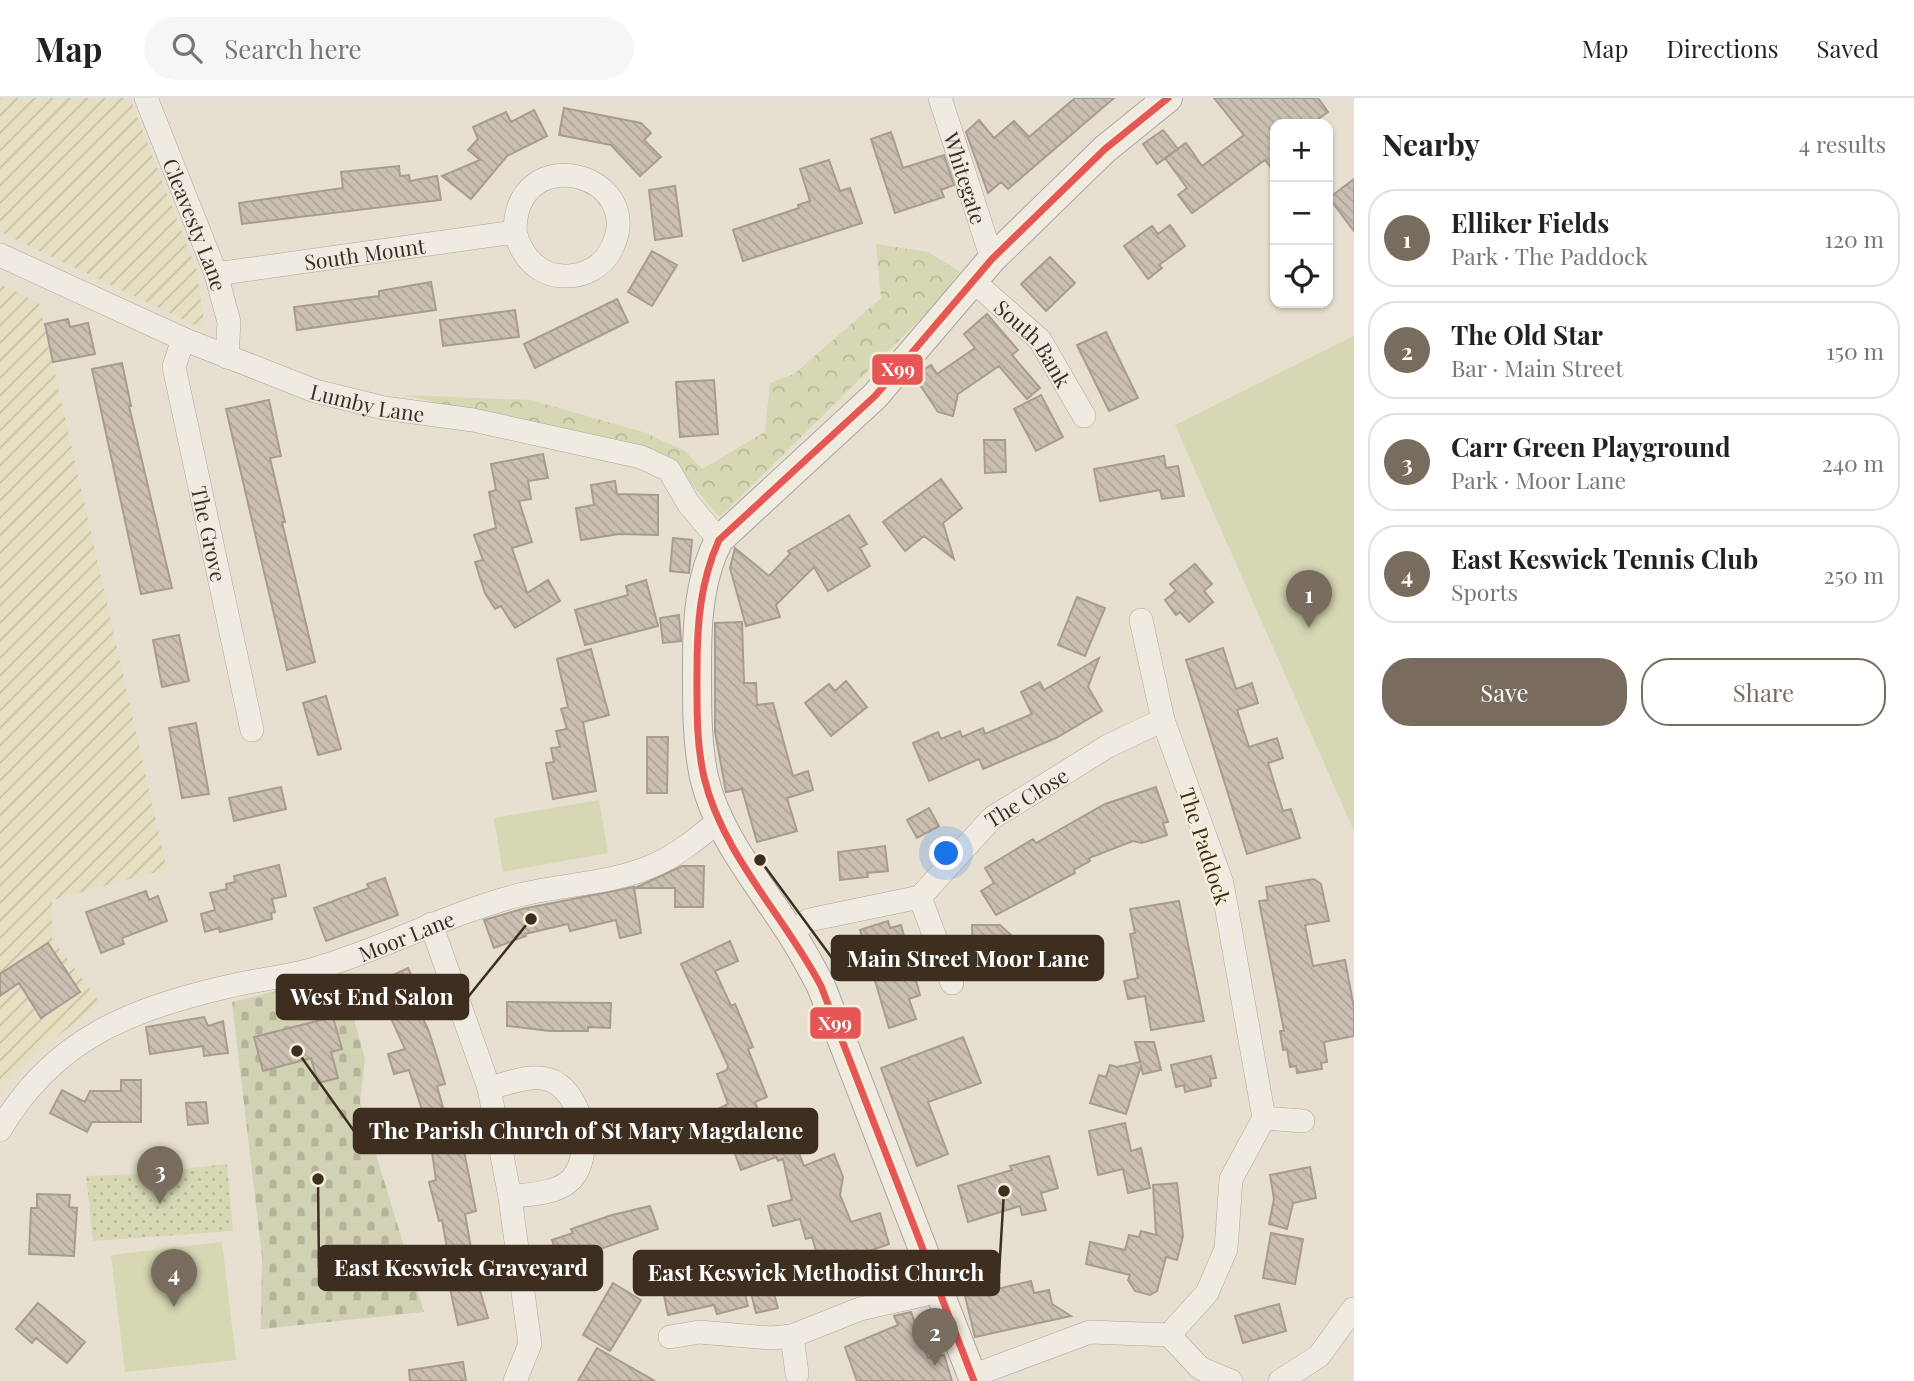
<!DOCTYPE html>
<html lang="en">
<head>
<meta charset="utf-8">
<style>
	:root { --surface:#fff; --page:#f6f6f6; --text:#222; --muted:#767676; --line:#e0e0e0; --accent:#786c5e }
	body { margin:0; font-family:"Playfair Display",serif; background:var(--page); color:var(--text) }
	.controls { position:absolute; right:21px; top:21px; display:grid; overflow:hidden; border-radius:14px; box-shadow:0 2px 5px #0004 }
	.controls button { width:63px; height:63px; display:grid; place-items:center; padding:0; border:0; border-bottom:2px solid var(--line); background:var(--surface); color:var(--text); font:35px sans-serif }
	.you { position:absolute; left:947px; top:756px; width:24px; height:24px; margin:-18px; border:5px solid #fff; border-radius:50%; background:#1a73e8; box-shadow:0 0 0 10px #1a73e833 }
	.badge { display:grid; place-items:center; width:46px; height:46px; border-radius:50%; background:var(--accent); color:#fff; font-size:23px; font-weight:700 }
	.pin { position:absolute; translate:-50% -58px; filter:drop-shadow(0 2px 4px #0008) }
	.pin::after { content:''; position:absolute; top:37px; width:24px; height:21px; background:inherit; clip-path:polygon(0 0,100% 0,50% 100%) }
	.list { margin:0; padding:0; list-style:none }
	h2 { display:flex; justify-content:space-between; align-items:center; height:91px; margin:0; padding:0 28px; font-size:30px }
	h2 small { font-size:23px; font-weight:400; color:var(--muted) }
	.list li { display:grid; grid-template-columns:46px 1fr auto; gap:21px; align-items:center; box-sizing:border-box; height:98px; margin:0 14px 14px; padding:0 14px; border:2px solid var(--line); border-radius:28px }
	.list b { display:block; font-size:26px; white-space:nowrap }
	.list p { margin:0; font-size:23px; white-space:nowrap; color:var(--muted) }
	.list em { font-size:23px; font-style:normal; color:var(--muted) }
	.actions { display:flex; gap:14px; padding:21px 28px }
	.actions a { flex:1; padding:16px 0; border:2px solid var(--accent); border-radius:28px; text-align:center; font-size:24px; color:var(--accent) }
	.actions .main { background:var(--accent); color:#fff }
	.icon { flex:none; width:38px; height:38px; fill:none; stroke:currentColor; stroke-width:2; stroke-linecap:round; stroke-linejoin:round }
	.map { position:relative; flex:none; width:1354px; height:1283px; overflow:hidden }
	header { display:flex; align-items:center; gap:42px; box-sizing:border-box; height:98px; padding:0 35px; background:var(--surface); border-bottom:2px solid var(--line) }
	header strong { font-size:33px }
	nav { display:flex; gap:38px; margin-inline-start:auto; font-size:24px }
	.search { width:490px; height:63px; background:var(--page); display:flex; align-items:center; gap:18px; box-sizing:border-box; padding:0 24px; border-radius:38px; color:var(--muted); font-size:26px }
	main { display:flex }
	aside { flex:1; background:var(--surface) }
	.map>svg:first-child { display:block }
</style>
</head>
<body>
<header>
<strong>Map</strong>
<div class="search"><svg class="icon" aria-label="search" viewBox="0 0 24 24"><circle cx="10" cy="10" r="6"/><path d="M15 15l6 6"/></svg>Search here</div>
<nav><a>Map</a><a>Directions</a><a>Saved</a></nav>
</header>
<main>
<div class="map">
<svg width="1354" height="1283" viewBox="0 0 1354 1283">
	<defs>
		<pattern id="farmland-furrows" width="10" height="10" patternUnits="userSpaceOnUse" patternTransform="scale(1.75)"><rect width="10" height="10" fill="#e6dfc2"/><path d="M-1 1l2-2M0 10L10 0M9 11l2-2" fill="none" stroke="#c6c0a6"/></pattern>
		<pattern id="forest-crowns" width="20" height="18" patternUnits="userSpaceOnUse" patternTransform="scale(1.75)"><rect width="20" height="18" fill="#d6d7b3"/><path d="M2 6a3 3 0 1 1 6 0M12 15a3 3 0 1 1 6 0" fill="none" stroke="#b9b99a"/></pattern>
		<pattern id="cemetery-stones" width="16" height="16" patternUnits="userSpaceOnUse" patternTransform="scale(1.75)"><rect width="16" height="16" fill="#d1d1b3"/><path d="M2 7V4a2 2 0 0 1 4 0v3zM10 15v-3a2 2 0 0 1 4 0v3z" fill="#b4b49a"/></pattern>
		<pattern id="park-dots" width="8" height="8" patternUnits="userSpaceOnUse" patternTransform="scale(1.75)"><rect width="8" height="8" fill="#d6d7b3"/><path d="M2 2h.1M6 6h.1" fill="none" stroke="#b9b99a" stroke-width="1.8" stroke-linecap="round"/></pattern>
		<pattern id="building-back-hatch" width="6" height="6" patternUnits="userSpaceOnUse" patternTransform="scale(1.75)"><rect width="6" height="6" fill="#cbbfb2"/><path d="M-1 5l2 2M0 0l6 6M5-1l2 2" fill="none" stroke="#afa499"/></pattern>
	</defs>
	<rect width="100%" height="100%" fill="#e7e0d1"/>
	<path fill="url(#farmland-furrows)" d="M0,0H130L196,170L204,224L199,229L0,134Z
		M0,186L39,205L167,771L52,802V841L100,904L21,968L0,996Z"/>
	<path fill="#d6d7b3" d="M1354,238V733L1175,327Z
		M599,702L608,755L503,774L494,720Z
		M222,1144L236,1262L125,1274L111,1157Z"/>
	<path fill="url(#forest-crowns)" d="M876,146L928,154L965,177L720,419L667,359L403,297L531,302L643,334L685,353L702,371L765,334L770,285L794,276L881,200Z"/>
	<path fill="url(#cemetery-stones)" fill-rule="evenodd" d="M342,877L365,961L360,1004L424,1214L261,1231L262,1158L232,904ZM333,919L342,951L331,954L337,980L318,985L311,960L263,973L255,939Z"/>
	<path fill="url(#park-dots)" d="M227,1066L233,1133L93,1143L86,1078L141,1076Z"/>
	<path fill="url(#building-back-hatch)" stroke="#a89c90" stroke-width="2" d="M1075,0H1114L1008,91L1001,84L988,95L966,34L979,22L994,40L1014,23L1029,39Z
		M1214,0H1318L1328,14L1311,26H1275V75L1265,62L1192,115L1178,97L1187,90L1165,60L1186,45L1202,68L1244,37Z
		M564,10L641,25L651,35L644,42L661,59L640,78L611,47L559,37Z
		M534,12L547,38L507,58L471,101L442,78L480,62L468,52L478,41L473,29L506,14L511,24Z
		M1163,32L1178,51L1157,66L1143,46Z
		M891,34L903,70L944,57L954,87L941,92L944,99L895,115L871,41Z
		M829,62L840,93L850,90L862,125L743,163L733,132L799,110L798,107L810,103L800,71Z
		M399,68L400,78L409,77L410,83L437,78L441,102L242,126L239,105L343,90L341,74Z
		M1354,81V133L1329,100Z
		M675,88L682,138L655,142L649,92Z
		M1170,127L1185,148L1159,167L1162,170L1148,181L1124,148L1152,128L1158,136Z
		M652,153L677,167L652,208L628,194Z
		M1050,159L1075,185L1046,213L1021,186Z
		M431,184L436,212L297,232L294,209L379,198V193Z
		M617,201L628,224L535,270L524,246Z
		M515,212L519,239L443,248L440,222Z
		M987,216L1018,252L1012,257L1040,290L1027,301L999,268L958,296L953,318L938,314L914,278L931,267L937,276L975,250L964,236Z
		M68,221L70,229L88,225L95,256L53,264L45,226Z
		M1106,234L1138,300L1109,313L1077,247Z
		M122,265L131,308H129L172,490L141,496L92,271Z
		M714,282L718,336L680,339L676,284Z
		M1041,297L1063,339L1036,353L1014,311Z
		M269,302L281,358L270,360L285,424H282L315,564L287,572L226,311Z
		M984,342H1005L1006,374L985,375Z
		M543,356L548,380L528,383L531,401L519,403L532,444L512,450L527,495L548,482L560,503L515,530L501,508L495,511L485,495L475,464L483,462L474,437L496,430L489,394L496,392L491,366Z
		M1164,358L1166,370L1178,368L1184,398L1162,401L1160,392L1100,403L1094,371Z
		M941,381L962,410L943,425L954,461L924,438L905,453L883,424Z
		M615,383L617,396L658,397V437L619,436L581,442L576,410L594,407L591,387Z
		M849,417L867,446L860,450L870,468L828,493L814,469L776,507L780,519L746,528L730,470L735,450L769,478L790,456L788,453Z
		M673,440L692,442L689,475L670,473Z
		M1195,466L1212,486L1204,493L1213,504L1189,524L1180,514L1176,517L1165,502L1176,493L1170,486Z
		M646,482L658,528L585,547L575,512L628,497L626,488Z
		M1077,499L1105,510L1085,558L1058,547Z
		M679,517L681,543L663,545L660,520Z
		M742,524L744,585H756L757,607L773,605L793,678L808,673L813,692L787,700L797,733L757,744L742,691L726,694L715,634V525Z
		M179,537L189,583L162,589L153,542Z
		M1223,550L1236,591L1252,585L1258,605L1237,612L1249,649L1277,640L1283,660L1268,665L1283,713L1291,711L1300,740L1247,756L1186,562Z
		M591,551L609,617L583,624L596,693L553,701L546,665L554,664L551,650L560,649L556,633L567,631L561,611L568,609L557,561Z
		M1099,560L1088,589L1102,613L1056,640L983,671L979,661L929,683L913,645L938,634L941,641L960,633L962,639L983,630L985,636L1032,616L1021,594L1040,584L1044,592Z
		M846,583L867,609L831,638L805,605L829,586L835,593Z
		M326,598L341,651L318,657L303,605Z
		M196,625L209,696L182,700L169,630Z
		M647,639H668L667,695H647Z
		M281,689L286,711L234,723L229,700Z
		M1156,689L1168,724L1163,725L1167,737L1142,745L1133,743L1089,760L1090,763L1074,772L1075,775L996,817L981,793L994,785L985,770L1033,741L1036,745L1105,706Z
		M929,710L939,728L917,740L907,722Z
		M885,748L888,773L867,775L868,779L840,782L838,754Z
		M279,767L286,798L272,801L275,814L271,815L272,821L220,834L219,830L205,834L201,816L215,812L210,795L227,791L226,786L235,784L234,778Z
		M682,768H704L703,809H675V790H635Z
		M385,780L398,817L326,843L314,810L369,790L367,786Z
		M1314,781L1321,786L1329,823L1305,827L1313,868L1345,862L1354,910V938L1324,944L1327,964L1321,965L1322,971L1297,975L1296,968L1290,969L1287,951L1283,952L1280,933H1284L1259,803L1268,802L1266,789Z
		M634,789L641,835L620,840L616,822L570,833L568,826L525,836L526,838L494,850L484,822L522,811Z
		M146,793L149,802L158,798L167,823L122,840L124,846L101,855L86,814Z
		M1179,803L1204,923L1151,932L1145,898L1128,901L1124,883L1138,880L1130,836L1135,835L1130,811Z
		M888,823L890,830L901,827L920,897L909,901L916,921L889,930L860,832Z
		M972,827H1000L1012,838V870L985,878L982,860H973Z
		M730,843L738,863L715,873L731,908L735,906L753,949L748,951L767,999L755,1004L770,1043L778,1040L774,1018L784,1015L804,1068L834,1056L843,1079L840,1097L851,1124L880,1115L889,1146L821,1170L812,1139L806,1141L800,1121L773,1128L768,1108L792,1102L783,1061L778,1063L776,1059L741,1072L718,1011L728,1006L717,976L727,972L728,968L681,866Z
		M48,845L80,894L41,920L19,885L0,898V876Z
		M408,870L417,890L409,894L428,931L438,962L445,986L437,988L453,1045L462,1043L476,1113L465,1116L476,1179L488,1220L458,1227L449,1186L453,1184L442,1122L439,1123L429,1084L436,1082L429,1033L409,972L394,976L388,956L405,951L375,885Z
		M507,904L611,905L610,930L588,929V933H550L507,928Z
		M204,919L208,928L223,923L228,955L204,958L203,948L150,956L146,929Z
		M333,919L342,951L331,954L338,980L318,985L311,960L263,973L254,939Z
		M963,939L981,985L928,1004L948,1056L917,1068L881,970Z
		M1135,944H1154L1161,972L1143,976L1141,968L1126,1016L1090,1005L1099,977L1106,979L1110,967L1117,969L1140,964Z
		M1211,958L1216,980L1210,981L1211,988L1185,994L1184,987L1176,989L1171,967Z
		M121,982H141V1024H92L87,1034L50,1015L62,992L85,1004L90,993H121Z
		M206,1004L208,1025L188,1027L186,1005Z
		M1125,1025L1131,1053L1141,1050L1150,1090L1128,1095L1123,1071L1098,1077L1089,1033Z
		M1049,1058L1058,1090L1041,1095L1046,1112L1022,1117L1020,1108L968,1124L958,1088L1012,1072L1010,1068Z
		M1310,1069L1316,1100L1293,1105L1287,1131L1269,1126L1274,1101L1270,1077Z
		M1177,1085L1183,1138L1177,1162L1166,1159L1157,1193L1150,1197L1135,1193L1128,1182L1130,1177L1086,1166L1090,1144L1125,1152L1129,1137L1139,1139L1141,1133L1156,1137L1153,1087Z
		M37,1096L70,1097L69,1109L77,1110L74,1158L29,1156L31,1110H37Z
		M650,1108L658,1131L560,1165L552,1142L573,1135L571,1131L612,1117Z
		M1271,1135L1303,1141L1295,1186L1263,1180Z
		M985,1160L993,1192L1031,1183L1034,1195L1049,1192L1052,1206L1071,1218L975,1239L958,1169Z
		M739,1171L748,1208L717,1216L714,1207L668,1217L662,1188Z
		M613,1185L641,1202L610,1253L583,1237Z
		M772,1189L778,1210L756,1215L751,1195Z
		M38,1205L85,1244L67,1265L36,1240L32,1245L16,1231Z
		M1279,1206L1286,1233L1243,1245L1235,1218Z
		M911,1214L928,1260L944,1257L952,1283H857L845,1249L898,1227L894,1218Z
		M597,1250L655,1283H578Z
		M463,1264L466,1283H410L409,1272Z"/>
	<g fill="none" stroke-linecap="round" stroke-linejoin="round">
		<g stroke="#ada599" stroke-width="24">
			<g id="minor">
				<path id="s1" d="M146,0L216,176L229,224L227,259"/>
				<path id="s2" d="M940,0L992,161"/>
				<path id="s3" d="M0,157L183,241L315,293L384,310L473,322L641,359L669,372L688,405L719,442"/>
				<path id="s4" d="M216,176L515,134C522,159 539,179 567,178C585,178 603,168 611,152C650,76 515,39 515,134"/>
				<path id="s5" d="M972,182L1040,242L1084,318"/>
				<path id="s6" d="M183,241L174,269L252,632"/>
				<path d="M920,799L952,885"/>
				<path d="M431,826L489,990L510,1099L530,1246L515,1283"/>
				<path id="s7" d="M791,834L809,822L920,799L992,720L1108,648L1163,622"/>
				<path d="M489,990C507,986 529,976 547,981C583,990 597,1063 567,1085C553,1096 528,1096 510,1099"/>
				<path d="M1264,1020L1303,1023"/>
				<path id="s8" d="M0,1032C53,942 128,912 226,889C255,882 285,879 314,871C384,851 449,815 519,797C563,786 613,786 654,767C678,757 700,738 720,722"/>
				<path d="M1169,1237L1200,1270L1231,1283"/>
				<path d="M792,1238L797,1276"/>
				<path d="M670,1239L699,1234L771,1240L792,1238L860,1211L940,1193"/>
				<path d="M972,1278L1090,1234L1169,1237L1207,1195L1226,1151L1231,1081L1264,1020L1222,785L1163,622L1141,522"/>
				<path d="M1280,1283L1319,1258L1353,1211"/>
			</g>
		</g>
		<g stroke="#ada599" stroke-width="30">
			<path id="tertiary" d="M974,1283L821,888C811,869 801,850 789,832C758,784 717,736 704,679C696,641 697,599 697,561C697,521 700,478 719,442L875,298L992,161L1105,51L1168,0"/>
		</g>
		<use href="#minor" stroke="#efebe3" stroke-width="23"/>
		<use href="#tertiary" stroke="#efebe3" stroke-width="28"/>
		<g stroke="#f7eed8" stroke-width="12">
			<path id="bus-1" d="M974,1283L821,888C785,819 722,756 704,679C696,644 697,608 697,572C697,527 700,484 719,442L875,298L992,161L1105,51L1168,0"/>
		</g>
		<use href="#bus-1" stroke="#e55757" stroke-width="7"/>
	</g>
	<g text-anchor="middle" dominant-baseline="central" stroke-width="5" stroke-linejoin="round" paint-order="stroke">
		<g font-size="21" fill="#3d2e20" stroke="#f7eed8">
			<text stroke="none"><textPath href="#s2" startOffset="84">Whitegate</textPath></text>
			<text stroke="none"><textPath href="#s1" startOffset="136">Cleavesty Lane</textPath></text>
			<text stroke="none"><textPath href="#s4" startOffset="150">South Mount</textPath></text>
			<text stroke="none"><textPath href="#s5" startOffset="89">South Bank</textPath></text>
			<text stroke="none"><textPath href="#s3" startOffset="397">Lumby Lane</textPath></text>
			<text stroke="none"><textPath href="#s6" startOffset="200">The Grove</textPath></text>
			<text stroke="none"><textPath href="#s7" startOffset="282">The Close</textPath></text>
			<text transform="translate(1206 748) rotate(72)">The Paddock</text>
			<text stroke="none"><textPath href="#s8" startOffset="464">Moor Lane</textPath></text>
		</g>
	</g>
	<path fill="none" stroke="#3d2e20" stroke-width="2.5" d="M760 762L832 860M531 821L468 899M297 953L354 1033M318 1081L319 1170M1004 1093L999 1175"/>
	<g fill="#3d2e20" stroke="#f7eed8" stroke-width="2.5">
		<circle cx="760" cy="762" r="7"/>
		<circle cx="531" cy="821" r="7"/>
		<circle cx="297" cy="953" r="7"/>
		<circle cx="318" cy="1081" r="7"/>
		<circle cx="1004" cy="1093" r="7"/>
	</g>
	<g fill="#3d2e20" stroke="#3d2e20" stroke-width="2.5">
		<rect x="832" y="838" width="271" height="44" rx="7"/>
		<rect x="277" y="877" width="191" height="44" rx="7"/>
		<rect x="354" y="1011" width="463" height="44" rx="7"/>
		<rect x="319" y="1148" width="283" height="44" rx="7"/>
		<rect x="634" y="1153" width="365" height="44" rx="7"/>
	</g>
	<g font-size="23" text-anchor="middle" font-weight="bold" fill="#fff">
		<text x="968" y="869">Main Street Moor Lane</text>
		<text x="372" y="907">West End Salon</text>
		<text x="586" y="1041">The Parish Church of St Mary Magdalene</text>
		<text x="461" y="1178">East Keswick Graveyard</text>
		<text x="816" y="1183">East Keswick Methodist Church</text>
	</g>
	<g stroke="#f7eed8" stroke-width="2.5">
		<rect x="871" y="255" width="53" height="33" rx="7" fill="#e55757"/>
		<rect x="809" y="908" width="53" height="34" rx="7" fill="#e55757"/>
	</g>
	<g font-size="19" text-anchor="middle" font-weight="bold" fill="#fff">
		<text x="898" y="278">X99</text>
		<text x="835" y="932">X99</text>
	</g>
</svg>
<div class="controls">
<button>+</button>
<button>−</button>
<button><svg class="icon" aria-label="locate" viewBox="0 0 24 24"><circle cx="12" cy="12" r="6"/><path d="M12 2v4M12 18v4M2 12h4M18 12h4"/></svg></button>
</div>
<div class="you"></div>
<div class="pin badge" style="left:1309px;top:530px">1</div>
<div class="pin badge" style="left:935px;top:1268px">2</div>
<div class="pin badge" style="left:160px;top:1106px">3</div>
<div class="pin badge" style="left:174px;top:1209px">4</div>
</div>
<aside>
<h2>Nearby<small>4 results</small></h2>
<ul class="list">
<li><span class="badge">1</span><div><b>Elliker Fields</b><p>Park · The Paddock</p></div><em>120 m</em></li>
<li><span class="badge">2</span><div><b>The Old Star</b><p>Bar · Main Street</p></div><em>150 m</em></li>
<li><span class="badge">3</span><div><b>Carr Green Playground</b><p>Park · Moor Lane</p></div><em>240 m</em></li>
<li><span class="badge">4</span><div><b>East Keswick Tennis Club</b><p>Sports</p></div><em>250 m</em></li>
</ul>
<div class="actions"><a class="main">Save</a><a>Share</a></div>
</aside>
</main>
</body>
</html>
